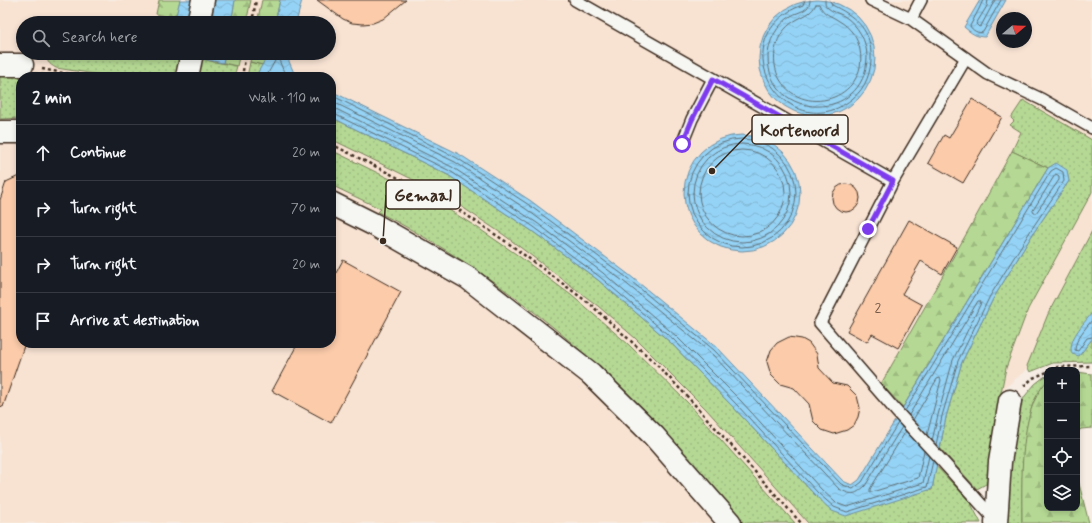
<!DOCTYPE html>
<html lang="en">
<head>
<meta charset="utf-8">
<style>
	:root { --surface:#171b24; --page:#20242c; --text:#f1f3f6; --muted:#9ea1a6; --line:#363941 }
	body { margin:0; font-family:Mynerve,sans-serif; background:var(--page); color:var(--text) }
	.controls { position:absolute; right:12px; bottom:12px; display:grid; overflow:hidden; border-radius:8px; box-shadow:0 2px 6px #0003 }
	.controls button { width:36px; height:36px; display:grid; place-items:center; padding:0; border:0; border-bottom:1px solid var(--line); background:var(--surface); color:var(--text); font:20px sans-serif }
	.compass { position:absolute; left:996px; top:12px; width:36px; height:36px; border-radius:50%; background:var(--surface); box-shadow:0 2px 6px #0003; rotate:71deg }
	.stop { position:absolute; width:12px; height:12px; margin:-9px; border:3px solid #7c3aed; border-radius:50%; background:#fff }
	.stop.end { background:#7c3aed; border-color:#fff; box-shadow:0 1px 4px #0008 }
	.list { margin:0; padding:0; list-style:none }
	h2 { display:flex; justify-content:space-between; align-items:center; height:52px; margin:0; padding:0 16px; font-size:17px }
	h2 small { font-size:13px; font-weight:400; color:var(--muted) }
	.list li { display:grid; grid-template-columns:26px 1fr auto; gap:12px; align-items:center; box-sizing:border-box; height:56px; padding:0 16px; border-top:1px solid var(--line) }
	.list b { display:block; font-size:15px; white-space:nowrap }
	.list em { font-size:13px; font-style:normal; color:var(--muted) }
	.icon { flex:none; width:22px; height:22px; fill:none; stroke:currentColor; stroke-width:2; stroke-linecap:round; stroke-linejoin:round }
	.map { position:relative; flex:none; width:1092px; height:523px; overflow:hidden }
	.search { position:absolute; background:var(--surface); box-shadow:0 2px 6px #0003; left:16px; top:16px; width:320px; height:44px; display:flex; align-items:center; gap:10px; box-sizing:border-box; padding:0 14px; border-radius:22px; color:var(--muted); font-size:15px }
	.panel { position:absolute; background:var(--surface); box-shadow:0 2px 6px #0003; left:16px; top:72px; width:320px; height:276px; border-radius:16px }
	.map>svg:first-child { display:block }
</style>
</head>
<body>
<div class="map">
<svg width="1092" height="523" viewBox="0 0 1092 523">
	<defs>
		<pattern id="green-dots" width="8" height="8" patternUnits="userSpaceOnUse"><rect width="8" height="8" fill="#b5d994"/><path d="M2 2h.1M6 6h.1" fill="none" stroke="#9dba7f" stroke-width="1.8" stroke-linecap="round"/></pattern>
		<pattern id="forest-firs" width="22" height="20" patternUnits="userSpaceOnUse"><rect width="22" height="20" fill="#b5d994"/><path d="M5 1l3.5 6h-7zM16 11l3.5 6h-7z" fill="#9dba7f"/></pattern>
		<pattern id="water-waves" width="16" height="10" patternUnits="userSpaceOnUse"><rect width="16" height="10" fill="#95d3f6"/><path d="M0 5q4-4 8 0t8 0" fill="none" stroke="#81b5d2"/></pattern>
	</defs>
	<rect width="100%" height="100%" fill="#f7ede4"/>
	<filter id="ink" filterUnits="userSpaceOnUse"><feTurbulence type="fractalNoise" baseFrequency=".025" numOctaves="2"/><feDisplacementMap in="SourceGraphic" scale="8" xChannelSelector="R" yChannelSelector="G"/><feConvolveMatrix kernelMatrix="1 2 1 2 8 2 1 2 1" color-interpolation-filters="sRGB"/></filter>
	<g filter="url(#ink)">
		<path fill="#f8e3d3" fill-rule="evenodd" d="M0,0H1092V266L1045,354L985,405L970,523H0ZM1002,18H1026V42H1002ZM23,23H329V53H23ZM21,77H331V343H21Z"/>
		<path fill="url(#green-dots)" stroke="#788259" d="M46,53H174L215,62L237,66L234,77H115L56,68C49,64 46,61 46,53Z
			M250,62L263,65L257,74V77H247Z
			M20,72L36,73L62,77H21V118L0,119V73Z
			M1023,100L1092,140V192L1028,309L1006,368L996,417L990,478L986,484L977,489L940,448L946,417L962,362L993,299L1034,232L1069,181L1056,164L1048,168L1012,151L1021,132L1010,125L1014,121L1011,118Z
			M331,117L448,175L532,231L598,280L670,342L734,408L815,495L932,490L936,466L970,502L981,523H808L706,409L635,338L598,306L504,235L456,203L422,184L331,139Z
			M331,150L433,200L478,228L516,254L571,295L628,344L688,403L795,523H743C716,491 689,458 661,427C651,416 639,405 629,395C555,323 471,259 378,212L381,209L331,185Z
			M1092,231V313L1072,343L1079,356L1092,339V362L1053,363L1030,372L1027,366L1048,314Z
			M1047,376C1047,387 1035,395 1032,406C1021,444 1022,484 1022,523H1006L1008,466L1016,413L1025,396L1035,384L1044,377Z"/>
		<path fill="url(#forest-firs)" stroke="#788259" d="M159,0H180L177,13L169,17L156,14Z
			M235,0H251L246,23H231Z
			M262,0H280L275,23H257Z
			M225,53H240L237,66L223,63Z
			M252,53H269L263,65L250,62Z
			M1012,151L1048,168L903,407L881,384L968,231Z
			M1077,372L1092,374V428L1081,429L1077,433Z
			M1047,381V508H1077V476L1089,523H1022C1022,483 1018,411 1047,381Z"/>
		<path fill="url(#water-waves)" stroke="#718fa0" d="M759 58a58 58 0 1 1 116 0a58 58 0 1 1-116 0Z
			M180,0H235L231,23H174Z
			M280,0H302L296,23H275Z
			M980,0H1006L985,37C976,37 971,33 964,27Z
			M174,53H225L223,63Z
			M269,53H290L288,59L294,73L302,77H257V74Z
			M331,91L459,154L531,201L628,274L717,347L843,481L852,485L859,480L1048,168L1056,163L1067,170L1069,181L1034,232L993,299L962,362L946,417L932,489L846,516L832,511L815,495L734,408L670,342L598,280L532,231L448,175L331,117Z
			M684 193a58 58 0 1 1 116 0a58 58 0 1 1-116 0Z
			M1092,313V339L1079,356L1072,354C1067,340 1084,323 1092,313Z"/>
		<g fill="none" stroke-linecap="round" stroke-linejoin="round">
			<path stroke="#5f6e74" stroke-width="1" d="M805,0L803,5C798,7 792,9 787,13C726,54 793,147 852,99C866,88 872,71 871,53C870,28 853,15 832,5L830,0
				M810,0C810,3 809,6 807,8C803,12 795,13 791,16C777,25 768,41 768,57C768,122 866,123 867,57C867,41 858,25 844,16C839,13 832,12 828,8C825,6 825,3 825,0
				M983,0L979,9L970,26C972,30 978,34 983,32L1001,0
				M988,0L987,6L976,24L979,27L981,26L995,0
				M816,4H819C823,15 831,15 839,21C850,27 858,38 860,50C869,99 800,121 778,76C774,66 773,54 777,43C780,33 788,24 798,19C807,14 812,13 816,4Z
				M266,77L276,59L278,58L279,60L286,77
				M331,95L457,158L529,205L626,277L714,350L841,484L853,489L862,482L898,423
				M331,101L455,162L526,209L623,281L711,353L839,489C852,495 854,496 865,486L902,427
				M331,108L336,109L452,167L537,223L603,273L676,336L741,401L821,489L836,503L847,507L923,483L929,456
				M331,113L334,114L450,171L534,227L600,277L673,339L737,405L818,493L834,507L847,512L927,487L933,461
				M688 193a54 54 0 1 1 108 0a54 54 0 1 1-108 0Z
				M693 193a49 49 0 1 1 98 0a49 49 0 1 1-98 0Z
				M699 193a43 43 0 1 1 86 0a43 43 0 1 1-86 0Z
				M1056,174L1059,176V180L1036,213H1034L1033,211Z
				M1092,320C1086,328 1075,339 1075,350L1078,351L1087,338L1092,337
				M905,411L1051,171L1056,168L1063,172L1064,181L1031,230L990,296L958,361L942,416L936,445
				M909,415L978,301H980L981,303L953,360L938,415L932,441
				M913,420L937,379L940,378L941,380L927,435
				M906,431L870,489V492H872L918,478L924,451"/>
		</g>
		<path fill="#fbcbaa" stroke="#3b2a1e" d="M317,0H406L383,19L373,23L363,24L352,23L343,19Z
			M972,99L1002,117L963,183L928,163L944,135L949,138Z
			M21,175V343H25L3,407L0,406V200L6,182Z
			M832 198a14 14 0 1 1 28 0a14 14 0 1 1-28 0Z
			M909,220L957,247L942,274L921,261L902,294L922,305L898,348L872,334L867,342L847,331Z
			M343,260L401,292L331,423L272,391L298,343H331V282Z
			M789,337L802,339L809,343L817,354L819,368L833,383L847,386L857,396L860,408L858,417L854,425L847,430L834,434L822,430L813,421L809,404L794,388L780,384L771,375L767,362L771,350L777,343Z"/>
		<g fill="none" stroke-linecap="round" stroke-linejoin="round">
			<g stroke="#3b2a1e" stroke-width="14">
				<path id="lane" d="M575,0L893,181
					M871,0L911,19L988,74L1041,99L1092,128
					M911,19L921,0
					M966,58L893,181L820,323L896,411L943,462L996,521
					M682,144L692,119L713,79"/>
			</g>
			<g stroke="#3b2a1e" stroke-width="25">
				<path id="street" d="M0,65H22
					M996,523L1000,462L1010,401"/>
			</g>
			<g stroke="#3b2a1e" stroke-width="25">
				<path id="secondary" d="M198,23L203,0
					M187,77L192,53
					M0,132H21
					M331,203L373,224L468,278L591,374L654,436L730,523"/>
			</g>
			<path stroke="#3b2a1e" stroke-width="2.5" stroke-dasharray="3 3" stroke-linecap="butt" d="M252,23L256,0
				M42,69L84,77
				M242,77L246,53
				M331,144L450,204L508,243L590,304L654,362L685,394L801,523
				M1051,370L1057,367L1092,366
				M1024,386L1033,378L1047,372"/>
			<use href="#lane" stroke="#f6f6f2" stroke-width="11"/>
			<use href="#street" stroke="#f6f6f2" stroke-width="22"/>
			<use href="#secondary" stroke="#f6f6f2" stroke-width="22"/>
		</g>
	</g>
	<g fill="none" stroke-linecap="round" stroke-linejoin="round" filter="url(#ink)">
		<path stroke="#7c3aed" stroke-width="5" d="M682,144L692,120L713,79L893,181L868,229"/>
	</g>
	<g text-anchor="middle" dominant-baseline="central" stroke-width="3" stroke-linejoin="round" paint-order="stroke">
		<g font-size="14" fill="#6b5241">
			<text x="878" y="308">2</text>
		</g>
	</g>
	<path fill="none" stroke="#3b2a1e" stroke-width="1.5" d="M712 171L752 130M383 241L386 195"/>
	<g fill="#3b2a1e" stroke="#f6f6f2" stroke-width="1.5">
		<circle cx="712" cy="171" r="4"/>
		<circle cx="383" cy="241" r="4"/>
	</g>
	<g fill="#f6f6f2" stroke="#3b2a1e" stroke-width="1.5">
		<rect x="752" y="115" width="96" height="29" rx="4"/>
		<rect x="386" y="180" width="74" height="29" rx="4"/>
	</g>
	<g font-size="17" text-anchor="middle" font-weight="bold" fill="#3b2a1e">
		<text x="800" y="136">Kortenoord</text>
		<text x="423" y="201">Gemaal</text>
	</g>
</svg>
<div class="controls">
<button>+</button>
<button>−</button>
<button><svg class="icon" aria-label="locate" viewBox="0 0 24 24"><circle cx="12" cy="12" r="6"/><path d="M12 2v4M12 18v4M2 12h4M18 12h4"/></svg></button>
<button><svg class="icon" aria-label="layers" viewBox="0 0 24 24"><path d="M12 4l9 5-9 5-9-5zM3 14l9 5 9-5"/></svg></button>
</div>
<svg class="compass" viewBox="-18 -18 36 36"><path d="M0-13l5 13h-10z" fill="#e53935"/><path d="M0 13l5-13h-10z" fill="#9ea1a6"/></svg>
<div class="stop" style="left:682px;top:144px"></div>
<div class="stop end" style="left:868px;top:229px"></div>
<div class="search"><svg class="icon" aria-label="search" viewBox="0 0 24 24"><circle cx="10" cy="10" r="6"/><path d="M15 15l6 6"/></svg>Search here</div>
<section class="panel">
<h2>2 min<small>Walk · 110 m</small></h2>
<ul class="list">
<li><svg class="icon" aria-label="ahead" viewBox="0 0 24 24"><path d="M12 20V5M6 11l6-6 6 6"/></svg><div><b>Continue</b></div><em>20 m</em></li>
<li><svg class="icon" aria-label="right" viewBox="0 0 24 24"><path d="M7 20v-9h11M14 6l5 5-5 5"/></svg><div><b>Turn right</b></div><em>70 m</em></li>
<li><svg class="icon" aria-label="right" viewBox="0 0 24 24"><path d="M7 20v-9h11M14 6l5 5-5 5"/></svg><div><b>Turn right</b></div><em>20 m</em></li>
<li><svg class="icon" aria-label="arrive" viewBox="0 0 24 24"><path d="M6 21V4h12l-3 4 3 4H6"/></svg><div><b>Arrive at destination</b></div></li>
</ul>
</section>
</div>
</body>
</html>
